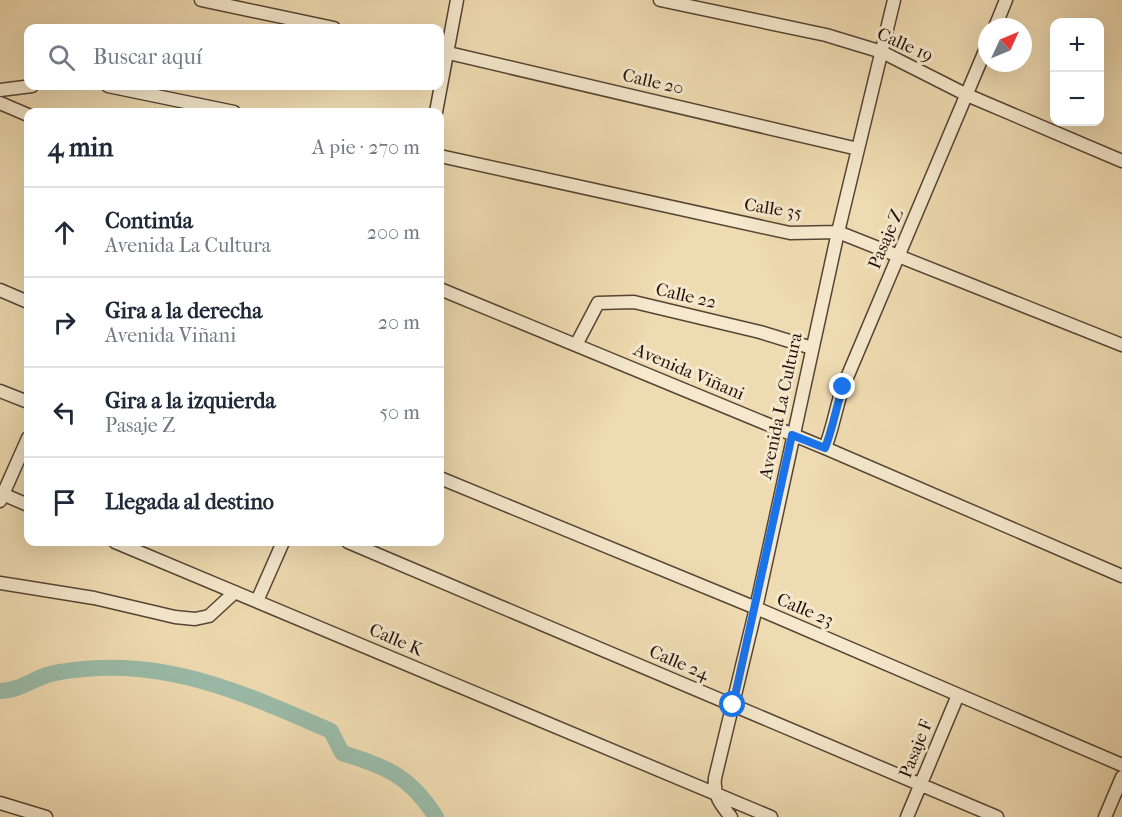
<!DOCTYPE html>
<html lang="es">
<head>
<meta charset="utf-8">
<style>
	:root { --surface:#fff; --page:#f2f2f3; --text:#1f2937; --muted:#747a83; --line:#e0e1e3 }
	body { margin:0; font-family:"IM FELL French Canon",serif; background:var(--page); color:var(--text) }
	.controls { position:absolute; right:18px; top:18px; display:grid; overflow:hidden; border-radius:12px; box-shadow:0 6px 24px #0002 }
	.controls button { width:54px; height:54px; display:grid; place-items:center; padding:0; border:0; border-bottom:2px solid var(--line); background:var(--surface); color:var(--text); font:30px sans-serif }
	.compass { position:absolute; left:978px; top:18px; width:54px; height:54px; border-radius:50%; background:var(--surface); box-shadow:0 6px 24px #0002; rotate:46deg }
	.stop { position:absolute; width:18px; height:18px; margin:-14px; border:4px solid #1a73e8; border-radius:50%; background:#fff }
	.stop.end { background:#1a73e8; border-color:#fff; box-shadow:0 2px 6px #0008 }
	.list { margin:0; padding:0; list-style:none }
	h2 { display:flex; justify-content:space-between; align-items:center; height:78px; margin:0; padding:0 24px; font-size:26px }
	h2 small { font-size:20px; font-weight:400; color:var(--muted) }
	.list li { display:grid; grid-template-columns:39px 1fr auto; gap:18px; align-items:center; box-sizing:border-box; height:90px; padding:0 24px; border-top:2px solid var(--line) }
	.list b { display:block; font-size:22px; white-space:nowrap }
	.list p { margin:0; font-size:20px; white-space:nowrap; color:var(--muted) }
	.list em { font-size:20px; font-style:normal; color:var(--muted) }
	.icon { flex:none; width:33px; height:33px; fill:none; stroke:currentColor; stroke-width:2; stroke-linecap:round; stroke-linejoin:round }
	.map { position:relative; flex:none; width:1122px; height:817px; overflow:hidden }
	.search { position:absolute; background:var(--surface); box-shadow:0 6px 24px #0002; left:24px; top:24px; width:420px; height:66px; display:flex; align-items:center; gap:15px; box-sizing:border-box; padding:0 21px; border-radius:12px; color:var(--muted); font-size:22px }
	.panel { position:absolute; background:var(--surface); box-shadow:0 6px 24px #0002; left:24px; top:108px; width:420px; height:438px; border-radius:12px }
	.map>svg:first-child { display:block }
</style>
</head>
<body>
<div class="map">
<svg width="1122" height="817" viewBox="0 0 1122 817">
	<rect width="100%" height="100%" fill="#efdbb1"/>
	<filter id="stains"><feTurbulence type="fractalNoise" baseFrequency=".00333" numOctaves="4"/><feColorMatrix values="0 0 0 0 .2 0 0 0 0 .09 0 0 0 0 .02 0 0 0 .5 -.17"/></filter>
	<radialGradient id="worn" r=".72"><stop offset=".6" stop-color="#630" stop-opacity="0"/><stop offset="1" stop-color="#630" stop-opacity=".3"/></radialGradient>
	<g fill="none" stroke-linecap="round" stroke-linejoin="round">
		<path stroke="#9abba8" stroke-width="16" d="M0,691C18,691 31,680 47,675C62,670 82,669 98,668C182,664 255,698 331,731L342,753C387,767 410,776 436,817"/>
		<g stroke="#564434" stroke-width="15">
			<path id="minor" d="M201,0L334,28
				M660,0L826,35L882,52L967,95L1122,161
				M995,27L1006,0
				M440,51L858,149
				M108,86L234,112
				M0,90L32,86
				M0,103L28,115
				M436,112L457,0
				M440,156L790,233L838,232L1122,345
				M440,289L825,448L1122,576
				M0,290L28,302
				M576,345L598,303L634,302L760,332L812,348
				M0,391L28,402
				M825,448C833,428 836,407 843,387L987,46
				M440,478L756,608L1122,765
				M0,493L28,505
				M0,501L28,438
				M115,542L771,817
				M348,542L997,817
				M0,583L94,598L175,617L195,619L209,616L235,592
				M257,601L283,542
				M0,803L46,817
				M731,817C721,805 713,795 715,778L756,608L838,232L894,0
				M907,817L958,695
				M1105,817L1122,777"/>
		</g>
		<use href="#minor" stroke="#f5e8cc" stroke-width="12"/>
	</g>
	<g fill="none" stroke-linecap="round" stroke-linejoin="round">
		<path stroke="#1a73e8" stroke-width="8" d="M733,705L792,435L825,448C833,428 836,407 843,387"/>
	</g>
	<g text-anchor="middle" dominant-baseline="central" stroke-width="6" stroke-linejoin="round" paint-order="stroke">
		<g font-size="18" fill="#23110b" stroke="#f5e8cc">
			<text transform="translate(905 45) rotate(24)">Calle 19</text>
			<text transform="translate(653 82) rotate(13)">Calle 20</text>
			<text transform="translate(773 209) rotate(9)">Calle 35</text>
			<text transform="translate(886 239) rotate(-67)">Pasaje Z</text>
			<text transform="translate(686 296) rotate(13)">Calle 22</text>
			<text transform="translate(689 372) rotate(23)">Avenida Viñani</text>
			<text transform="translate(781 406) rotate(-78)">Avenida La Cultura</text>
			<text transform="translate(805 610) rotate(23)">Calle 23</text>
			<text transform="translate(396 640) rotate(23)">Calle K</text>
			<text transform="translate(679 663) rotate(23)">Calle 24</text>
			<text transform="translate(916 749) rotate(-68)">Pasaje F</text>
		</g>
	</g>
	<rect width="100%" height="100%" filter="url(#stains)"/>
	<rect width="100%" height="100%" fill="url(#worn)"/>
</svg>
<div class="controls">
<button>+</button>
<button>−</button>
</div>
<svg class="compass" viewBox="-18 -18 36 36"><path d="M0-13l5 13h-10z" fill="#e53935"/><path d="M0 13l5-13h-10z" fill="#747a83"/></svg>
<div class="stop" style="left:733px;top:705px"></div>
<div class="stop end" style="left:843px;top:387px"></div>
<div class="search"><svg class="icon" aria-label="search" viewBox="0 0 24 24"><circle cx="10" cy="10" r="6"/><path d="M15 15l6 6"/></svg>Buscar aquí</div>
<section class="panel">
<h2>4 min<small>A pie · 270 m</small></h2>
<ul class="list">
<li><svg class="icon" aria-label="ahead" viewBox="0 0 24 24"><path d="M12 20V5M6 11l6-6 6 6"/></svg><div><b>Continúa</b><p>Avenida La Cultura</p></div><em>200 m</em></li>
<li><svg class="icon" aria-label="right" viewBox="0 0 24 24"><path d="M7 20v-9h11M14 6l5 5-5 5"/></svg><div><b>Gira a la derecha</b><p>Avenida Viñani</p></div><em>20 m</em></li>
<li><svg class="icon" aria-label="left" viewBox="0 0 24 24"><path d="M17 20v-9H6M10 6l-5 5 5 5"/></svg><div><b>Gira a la izquierda</b><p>Pasaje Z</p></div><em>50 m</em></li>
<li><svg class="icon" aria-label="arrive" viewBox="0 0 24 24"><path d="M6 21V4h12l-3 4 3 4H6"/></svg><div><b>Llegada al destino</b></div></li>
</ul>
</section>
</div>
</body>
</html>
